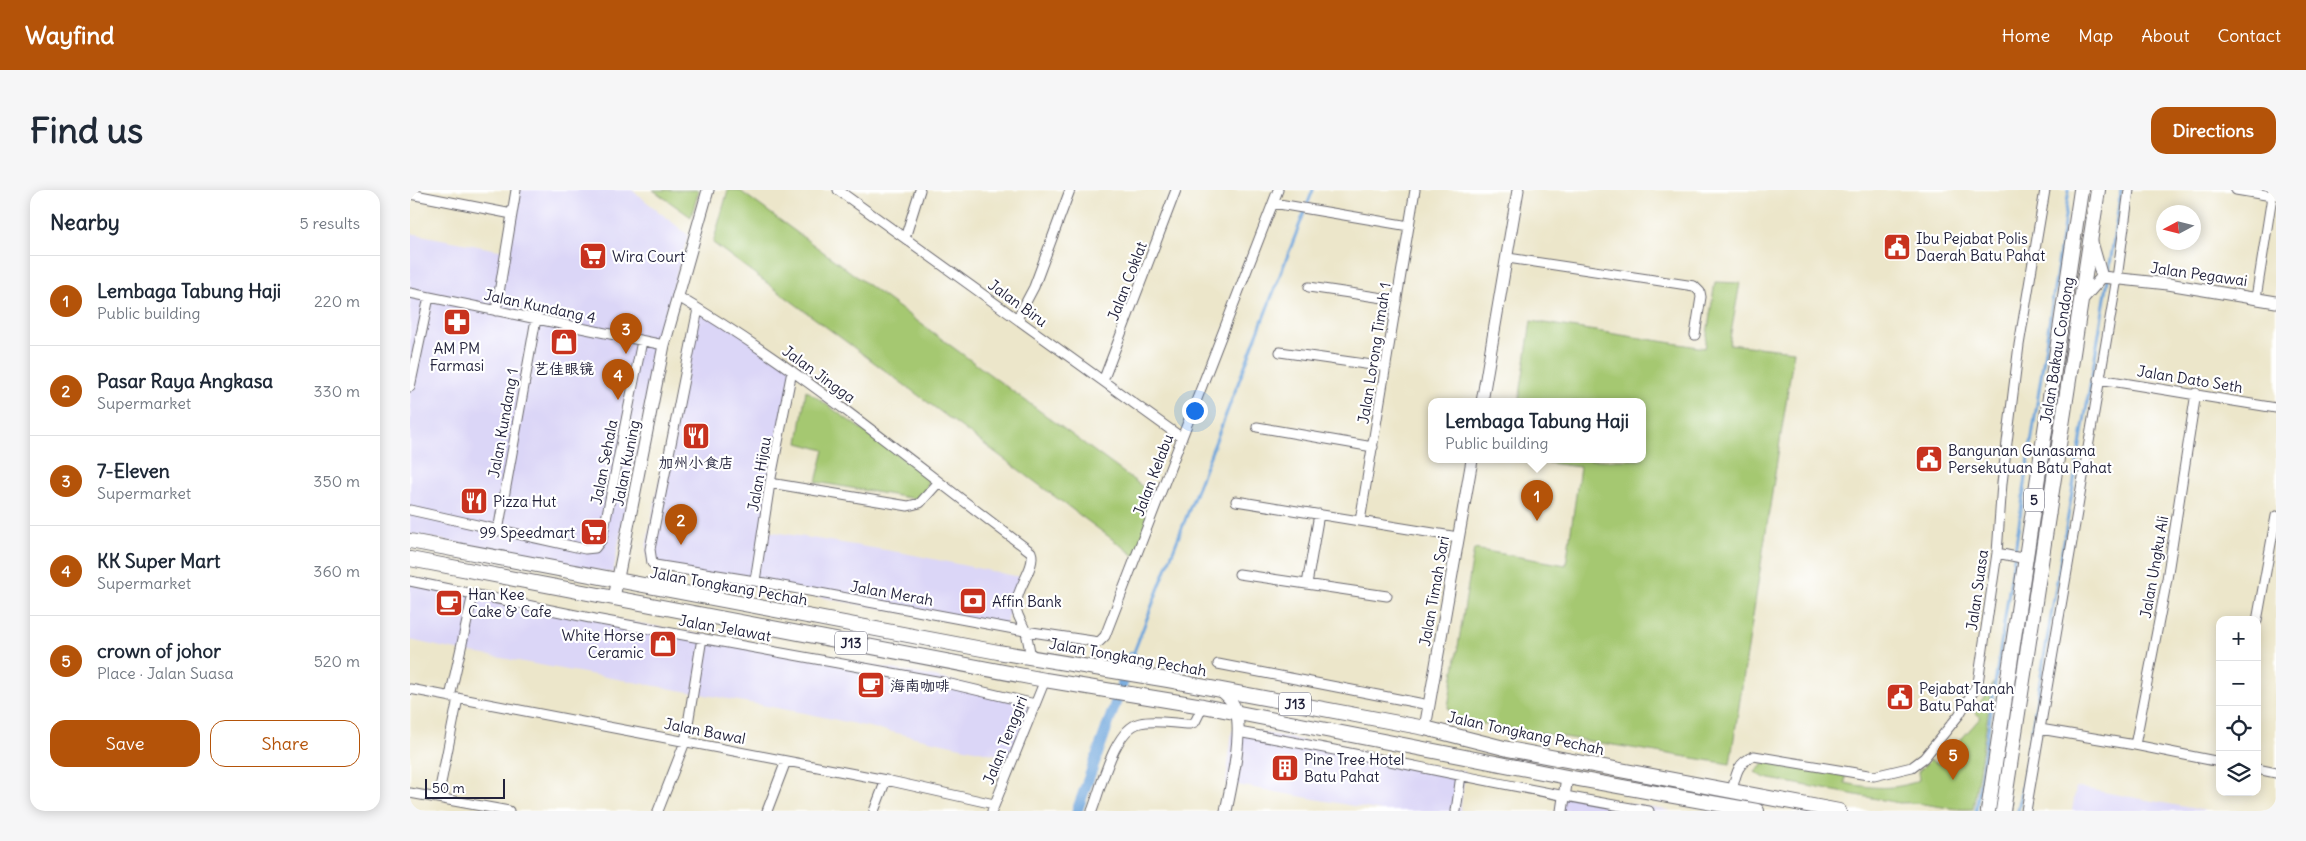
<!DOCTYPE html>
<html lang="en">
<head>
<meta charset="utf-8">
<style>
	:root { --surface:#fff; --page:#f6f6f7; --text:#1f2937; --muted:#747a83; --line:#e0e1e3; --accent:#b45309 }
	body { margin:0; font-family:Delius,"LXGW WenKai TC",sans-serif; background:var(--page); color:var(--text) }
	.controls { position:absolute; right:15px; bottom:15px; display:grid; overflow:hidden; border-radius:10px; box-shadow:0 2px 12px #0003 }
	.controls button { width:45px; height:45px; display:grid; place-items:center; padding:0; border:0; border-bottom:1px solid var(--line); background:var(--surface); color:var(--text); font:25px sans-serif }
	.compass { position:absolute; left:1746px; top:15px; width:45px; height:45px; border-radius:50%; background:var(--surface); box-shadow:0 2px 12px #0003; rotate:263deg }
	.scale { position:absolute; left:15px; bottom:12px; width:80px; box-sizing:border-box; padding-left:5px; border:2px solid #22223b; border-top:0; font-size:14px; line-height:18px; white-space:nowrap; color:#22223b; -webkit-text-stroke:4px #fff; paint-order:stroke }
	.you { position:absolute; left:784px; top:220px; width:18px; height:18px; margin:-12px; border:4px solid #fff; border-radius:50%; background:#1a73e8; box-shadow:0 0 0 8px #1a73e833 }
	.badge { display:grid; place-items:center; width:32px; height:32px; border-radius:50%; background:var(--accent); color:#fff; font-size:16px; font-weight:700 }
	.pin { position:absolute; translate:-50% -41px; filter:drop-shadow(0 1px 2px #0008) }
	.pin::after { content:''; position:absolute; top:26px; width:18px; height:15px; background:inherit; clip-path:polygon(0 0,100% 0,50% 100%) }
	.popup { position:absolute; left:1018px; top:208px; width:218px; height:65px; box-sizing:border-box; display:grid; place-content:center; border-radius:10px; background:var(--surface); filter:drop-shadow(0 1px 4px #0005); font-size:16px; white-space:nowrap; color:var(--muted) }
	.popup b { font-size:19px; color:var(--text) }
	.popup::after { content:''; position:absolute; left:50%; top:100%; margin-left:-10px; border:10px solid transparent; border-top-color:var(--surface) }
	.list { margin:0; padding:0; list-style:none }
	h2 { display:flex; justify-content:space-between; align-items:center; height:65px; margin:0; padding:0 20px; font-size:21px }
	h2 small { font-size:16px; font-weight:400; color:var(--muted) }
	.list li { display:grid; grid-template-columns:32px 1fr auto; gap:15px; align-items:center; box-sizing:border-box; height:90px; padding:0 20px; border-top:1px solid var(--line) }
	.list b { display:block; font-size:19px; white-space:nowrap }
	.list p { margin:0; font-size:16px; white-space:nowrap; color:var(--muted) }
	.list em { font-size:16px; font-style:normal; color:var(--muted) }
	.actions { display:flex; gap:10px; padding:15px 20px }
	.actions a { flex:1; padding:11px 0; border:1px solid var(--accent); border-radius:15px; text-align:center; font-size:18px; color:var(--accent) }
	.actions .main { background:var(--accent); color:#fff }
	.icon { flex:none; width:28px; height:28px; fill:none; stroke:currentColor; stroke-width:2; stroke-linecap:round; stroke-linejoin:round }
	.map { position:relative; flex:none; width:1866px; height:621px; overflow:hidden; border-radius:15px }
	header { display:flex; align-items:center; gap:30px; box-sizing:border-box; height:70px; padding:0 25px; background:var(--accent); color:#fff }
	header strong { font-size:24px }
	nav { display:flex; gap:28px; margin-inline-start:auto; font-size:18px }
	.intro { display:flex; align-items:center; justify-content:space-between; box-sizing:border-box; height:120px; padding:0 30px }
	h1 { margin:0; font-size:35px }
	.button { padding:12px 22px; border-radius:15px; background:var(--accent); color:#fff; font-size:18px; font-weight:700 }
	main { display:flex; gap:30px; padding:0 30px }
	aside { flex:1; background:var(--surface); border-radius:15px; box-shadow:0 2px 12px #0003 }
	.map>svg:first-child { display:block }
</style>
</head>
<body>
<header>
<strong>Wayfind</strong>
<nav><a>Home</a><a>Map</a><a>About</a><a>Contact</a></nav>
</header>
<div class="intro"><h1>Find us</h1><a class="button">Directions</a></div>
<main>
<aside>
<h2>Nearby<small>5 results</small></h2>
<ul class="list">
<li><span class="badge">1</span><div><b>Lembaga Tabung Haji</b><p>Public building</p></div><em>220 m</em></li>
<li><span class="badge">2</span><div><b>Pasar Raya Angkasa</b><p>Supermarket</p></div><em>330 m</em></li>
<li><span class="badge">3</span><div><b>7-Eleven</b><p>Supermarket</p></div><em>350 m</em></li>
<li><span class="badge">4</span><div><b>KK Super Mart</b><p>Supermarket</p></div><em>360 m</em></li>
<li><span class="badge">5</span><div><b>crown of johor</b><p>Place · Jalan Suasa</p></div><em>520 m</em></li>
</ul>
<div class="actions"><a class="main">Save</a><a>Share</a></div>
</aside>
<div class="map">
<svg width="1866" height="621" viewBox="0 0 1866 621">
	<rect width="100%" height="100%" fill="#fff"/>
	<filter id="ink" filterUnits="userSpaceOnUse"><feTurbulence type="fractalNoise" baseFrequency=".02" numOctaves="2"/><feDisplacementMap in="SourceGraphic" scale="10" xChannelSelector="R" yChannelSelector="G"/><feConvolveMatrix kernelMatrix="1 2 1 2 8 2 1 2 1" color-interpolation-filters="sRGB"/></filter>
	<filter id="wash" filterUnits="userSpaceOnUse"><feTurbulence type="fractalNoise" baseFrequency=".0096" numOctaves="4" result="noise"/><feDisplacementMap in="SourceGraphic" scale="20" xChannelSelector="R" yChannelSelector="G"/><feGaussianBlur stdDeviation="1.12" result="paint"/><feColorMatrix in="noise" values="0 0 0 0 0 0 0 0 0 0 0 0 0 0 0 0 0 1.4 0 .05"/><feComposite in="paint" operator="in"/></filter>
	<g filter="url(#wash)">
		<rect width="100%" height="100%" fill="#ece6ca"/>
		<path fill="#dbd6f7" d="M110,0H222L278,45L248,150L203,383L0,344V43L99,62Z
			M285,113L335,143L387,179L357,341L494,363L610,387L594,441L344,395L248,380L241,377L238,373L236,357Z
			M0,387L187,426L516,485L630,511L606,569L395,523L36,458L0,450Z
			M834,539L1055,582L1050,621H972L816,593L822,541Z
			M1666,597L1797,621H1662Z
			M1148,602L1262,621H1146Z"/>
		<path fill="#a5c871" stroke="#647556" d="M243,0H289L281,27Z
			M318,0H329L748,308L725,366L303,53Z
			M1305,92L1330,93L1319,154L1384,161L1320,574L1044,529L1038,517L1064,359L1156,375L1170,277L1117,270H1232V212H1109L1121,131L1295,158Z
			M396,200L520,288L512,310L406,292L414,260L388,253Z
			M1583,493L1563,619C1538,621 1514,611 1489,613L1355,588L1345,582L1356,572L1436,584L1435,593C1460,598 1485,601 1509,590L1508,582L1520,570L1529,574L1571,527L1564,522Z"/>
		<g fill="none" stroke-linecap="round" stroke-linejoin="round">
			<path stroke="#6ca4db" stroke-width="3" d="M722,467L903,0
				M1566,621L1659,0
				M1608,621L1696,102L1711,0"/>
			<path stroke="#6ca4db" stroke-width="11" d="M667,621L722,467"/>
		</g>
	</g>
	<g filter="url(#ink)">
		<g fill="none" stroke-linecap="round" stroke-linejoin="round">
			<g stroke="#69676d" stroke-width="11">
				<path id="minor" d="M428,0L772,248
					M1826,0L1862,6
					M0,4L102,24
					M863,13L999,36
					M495,48L510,0
					M1098,68L1284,96L1290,102L1291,107L1285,145
					M899,97L987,110
					M0,103L254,155
					M267,106C393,180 504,275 621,362C626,374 611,393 608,406C603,425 611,427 616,443C618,450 619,458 621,466
					M1846,108L1863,0
					M288,119L240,359L242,373L245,375L345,391L615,441L689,452L695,446L868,0
					M86,121L106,0
					M607,129L624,97L660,0
					M870,162L976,177
					M1689,189L1866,218
					M693,191L766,0
					M0,197L19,107
					M847,237L963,257
					M360,293L498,316L510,313L528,293
					M826,311L1048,347
					M0,320L175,359L185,358L192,349L232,151
					M950,331L1005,0
					M88,341L126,129
					M1587,363L1616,369
					M829,384L977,406
					M0,391L185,429L532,492L625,514
					M345,391L360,293L382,181
					M897,394L909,324
					M1847,431L1866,326
					M808,474L1019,515
					M0,499L476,590L584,614
					M40,507L63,404
					M1630,539L1725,555L1810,572
					M828,542C965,566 1101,598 1239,621
					M1725,555L1757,389L1786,203
					M1847,579L1866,583
					M1322,601C1326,584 1327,573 1344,566L1464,586L1502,577L1514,568L1549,525L1568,493L1587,363L1592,293L1609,155L1635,0
					M0,603L99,621
					M28,608L48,508
					M248,621L275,552L292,448
					M357,621L376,571
					M464,621L476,590
					M582,621L635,490
					M682,621C691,598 704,539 730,533C746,529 764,534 780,534L785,532L793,516
					M1046,621L1051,585
					M1616,621L1707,88L1719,0"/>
			</g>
			<g stroke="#69676d" stroke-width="13">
				<path id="tertiary" d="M1682,52L1692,87
					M1692,87L1758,94L1866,112
					M1671,111L1692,87
					M1072,212L1108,0
					M204,408L254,155L298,0
					M810,500C817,506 824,512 826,521C833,544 821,597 816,621
					M1015,538L1062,270
					M1152,621L1157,587"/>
			</g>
			<g stroke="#69676d" stroke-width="16">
				<path id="primary" d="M0,351L588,462L758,490L1015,538L1098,559L1429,621
					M0,369L635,490L793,516L1157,587L1347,621
					M1578,621L1671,0
					M1593,621L1688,0"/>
			</g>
			<use href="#minor" stroke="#fff" stroke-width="9"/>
			<use href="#tertiary" stroke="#fff" stroke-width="11"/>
			<use href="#primary" stroke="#fff" stroke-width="14"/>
		</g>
	</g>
	<defs>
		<g id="civic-square" transform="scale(1.4375)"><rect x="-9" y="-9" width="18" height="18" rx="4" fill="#c8321e" stroke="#fff"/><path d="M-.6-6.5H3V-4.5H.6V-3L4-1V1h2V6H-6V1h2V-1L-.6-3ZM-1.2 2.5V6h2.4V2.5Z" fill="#fff"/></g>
		<g id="supermarket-square" transform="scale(1.4375)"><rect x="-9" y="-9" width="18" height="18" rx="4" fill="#c8321e" stroke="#fff"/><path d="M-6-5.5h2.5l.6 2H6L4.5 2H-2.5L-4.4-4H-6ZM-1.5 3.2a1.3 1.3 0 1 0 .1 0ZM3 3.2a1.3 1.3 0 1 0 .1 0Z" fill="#fff"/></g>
		<g id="pharmacy-square" transform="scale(1.4375)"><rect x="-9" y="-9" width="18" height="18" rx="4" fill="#c8321e" stroke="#fff"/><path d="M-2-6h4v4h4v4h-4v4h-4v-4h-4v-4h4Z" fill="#fff"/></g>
		<g id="shop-square" transform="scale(1.4375)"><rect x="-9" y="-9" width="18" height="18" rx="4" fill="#c8321e" stroke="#fff"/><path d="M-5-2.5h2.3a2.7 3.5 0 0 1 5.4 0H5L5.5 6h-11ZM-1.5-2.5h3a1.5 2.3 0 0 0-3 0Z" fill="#fff"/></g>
		<g id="restaurant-square" transform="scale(1.4375)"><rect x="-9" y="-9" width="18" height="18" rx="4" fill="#c8321e" stroke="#fff"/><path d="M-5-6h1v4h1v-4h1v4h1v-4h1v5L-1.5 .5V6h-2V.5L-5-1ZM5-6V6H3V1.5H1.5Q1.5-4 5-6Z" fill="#fff"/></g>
		<g id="bank-square" transform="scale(1.4375)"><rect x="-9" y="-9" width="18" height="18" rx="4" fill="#c8321e" stroke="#fff"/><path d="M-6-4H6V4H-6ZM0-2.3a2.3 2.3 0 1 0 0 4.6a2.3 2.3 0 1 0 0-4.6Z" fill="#fff"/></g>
		<g id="cafe-square" transform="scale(1.4375)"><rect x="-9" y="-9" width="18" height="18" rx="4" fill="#c8321e" stroke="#fff"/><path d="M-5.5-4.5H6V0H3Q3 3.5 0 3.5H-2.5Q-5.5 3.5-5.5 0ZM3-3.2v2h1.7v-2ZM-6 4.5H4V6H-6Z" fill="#fff"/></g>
		<g id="building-square" transform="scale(1.4375)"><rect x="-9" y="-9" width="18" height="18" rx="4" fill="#c8321e" stroke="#fff"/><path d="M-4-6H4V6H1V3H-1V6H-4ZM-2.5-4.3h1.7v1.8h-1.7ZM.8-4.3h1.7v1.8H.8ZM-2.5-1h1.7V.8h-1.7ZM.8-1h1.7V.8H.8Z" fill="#fff"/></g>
	</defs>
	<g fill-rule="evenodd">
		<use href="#civic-square" x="1487" y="57"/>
		<use href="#supermarket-square" x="183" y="66"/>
		<use href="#pharmacy-square" x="47" y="132"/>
		<use href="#shop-square" x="154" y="152"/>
		<use href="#restaurant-square" x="286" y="246"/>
		<use href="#civic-square" x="1519" y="269"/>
		<use href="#restaurant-square" x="64" y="311"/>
		<use href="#supermarket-square" x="184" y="342"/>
		<use href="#bank-square" x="563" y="411"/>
		<use href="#cafe-square" x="39" y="413"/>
		<use href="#shop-square" x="253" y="454"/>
		<use href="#cafe-square" x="461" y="495"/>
		<use href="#civic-square" x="1490" y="507"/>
		<use href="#building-square" x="875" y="578"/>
	</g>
	<g text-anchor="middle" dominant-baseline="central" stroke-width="4.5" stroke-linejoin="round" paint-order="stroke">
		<g fill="#fff" stroke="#646476" stroke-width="1">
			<rect x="1614" y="298.5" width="20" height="23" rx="4"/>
			<rect x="425" y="441.5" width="32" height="23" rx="4"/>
			<rect x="869" y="502.5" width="32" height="23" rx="4"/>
		</g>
		<g font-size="14" font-weight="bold" fill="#22223b">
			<text x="1624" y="310">5</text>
			<text x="441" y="453">J13</text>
			<text x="885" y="514">J13</text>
		</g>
		<g font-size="15" fill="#22223b" stroke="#fff" text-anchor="start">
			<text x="1506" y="48">Ibu Pejabat Polis<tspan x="1506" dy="17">Daerah Batu Pahat</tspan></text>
			<text x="202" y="66">Wira Court</text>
			<text x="47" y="158" text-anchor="middle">AM PM<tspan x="47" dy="17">Farmasi</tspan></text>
			<text x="154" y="178" text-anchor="middle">艺佳眼镜</text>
			<text x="1538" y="260">Bangunan Gunasama<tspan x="1538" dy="17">Persekutuan Batu Pahat</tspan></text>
			<text x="286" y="272" text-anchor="middle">加州小食店</text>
			<text x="83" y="311">Pizza Hut</text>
			<text x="165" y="342" text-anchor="end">99 Speedmart</text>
			<text x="58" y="404">Han Kee<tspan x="58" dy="17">Cake &amp; Cafe</tspan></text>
			<text x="582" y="411">Affin Bank</text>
			<text x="234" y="445" text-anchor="end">White Horse<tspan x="234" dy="17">Ceramic</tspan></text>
			<text x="480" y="495">海南咖啡</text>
			<text x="1509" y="498">Pejabat Tanah<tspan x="1509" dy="17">Batu Pahat</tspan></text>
			<text x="894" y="569">Pine Tree Hotel<tspan x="894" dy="17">Batu Pahat</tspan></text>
		</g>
		<g font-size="15" fill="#22223b" stroke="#fff">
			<text transform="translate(1789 84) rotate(8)">Jalan Pegawai</text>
			<text transform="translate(717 91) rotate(-69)">Jalan Coklat</text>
			<text transform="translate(608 113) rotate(36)">Jalan Biru</text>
			<text transform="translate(130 116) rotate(12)">Jalan Kundang 4</text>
			<text transform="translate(1647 160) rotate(-81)">Jalan Bakau Condong</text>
			<text transform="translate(964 163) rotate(-81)">Jalan Lorong Timah 1</text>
			<text transform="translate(409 184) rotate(36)">Jalan Jingga</text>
			<text transform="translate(1780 189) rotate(9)">Jalan Dato Seth</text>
			<text transform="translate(93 233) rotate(-80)">Jalan Kundang 1</text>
			<text transform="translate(194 272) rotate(-79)">Jalan Sehala</text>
			<text transform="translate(216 273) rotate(-79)">Jalan Kuning</text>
			<text transform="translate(349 284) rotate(-80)">Jalan Hijau</text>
			<text transform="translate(743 285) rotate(-69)">Jalan Kelabu</text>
			<text transform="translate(1744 377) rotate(-80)">Jalan Ungku Ali</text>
			<text transform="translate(319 396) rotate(10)">Jalan Tongkang Pechah</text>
			<text transform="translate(1567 400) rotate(-82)">Jalan Suasa</text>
			<text transform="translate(1024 401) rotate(-80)">Jalan Timah Sari</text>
			<text transform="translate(482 403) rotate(10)">Jalan Merah</text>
			<text transform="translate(315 438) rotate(10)">Jalan Jelawat</text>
			<text transform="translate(718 467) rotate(10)">Jalan Tongkang Pechah</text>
			<text transform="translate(295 541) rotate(11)">Jalan Bawal</text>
			<text transform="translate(1116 543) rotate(12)">Jalan Tongkang Pechah</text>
			<text transform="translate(595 550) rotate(-68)">Jalan Tenggiri</text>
		</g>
	</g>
</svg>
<div class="controls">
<button>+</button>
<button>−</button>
<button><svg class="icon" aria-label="locate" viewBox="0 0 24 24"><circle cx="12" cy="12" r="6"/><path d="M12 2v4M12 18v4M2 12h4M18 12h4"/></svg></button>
<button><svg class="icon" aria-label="layers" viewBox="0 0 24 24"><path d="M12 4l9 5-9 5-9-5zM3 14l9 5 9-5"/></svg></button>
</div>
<svg class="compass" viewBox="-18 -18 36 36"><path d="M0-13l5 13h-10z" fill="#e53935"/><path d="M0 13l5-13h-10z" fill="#747a83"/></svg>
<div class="scale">50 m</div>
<div class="you"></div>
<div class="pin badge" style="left:1127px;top:331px">1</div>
<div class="popup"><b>Lembaga Tabung Haji</b>Public building</div>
<div class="pin badge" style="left:271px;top:355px">2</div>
<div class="pin badge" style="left:216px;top:164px">3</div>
<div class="pin badge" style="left:208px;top:210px">4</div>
<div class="pin badge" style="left:1543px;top:590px">5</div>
</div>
</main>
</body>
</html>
